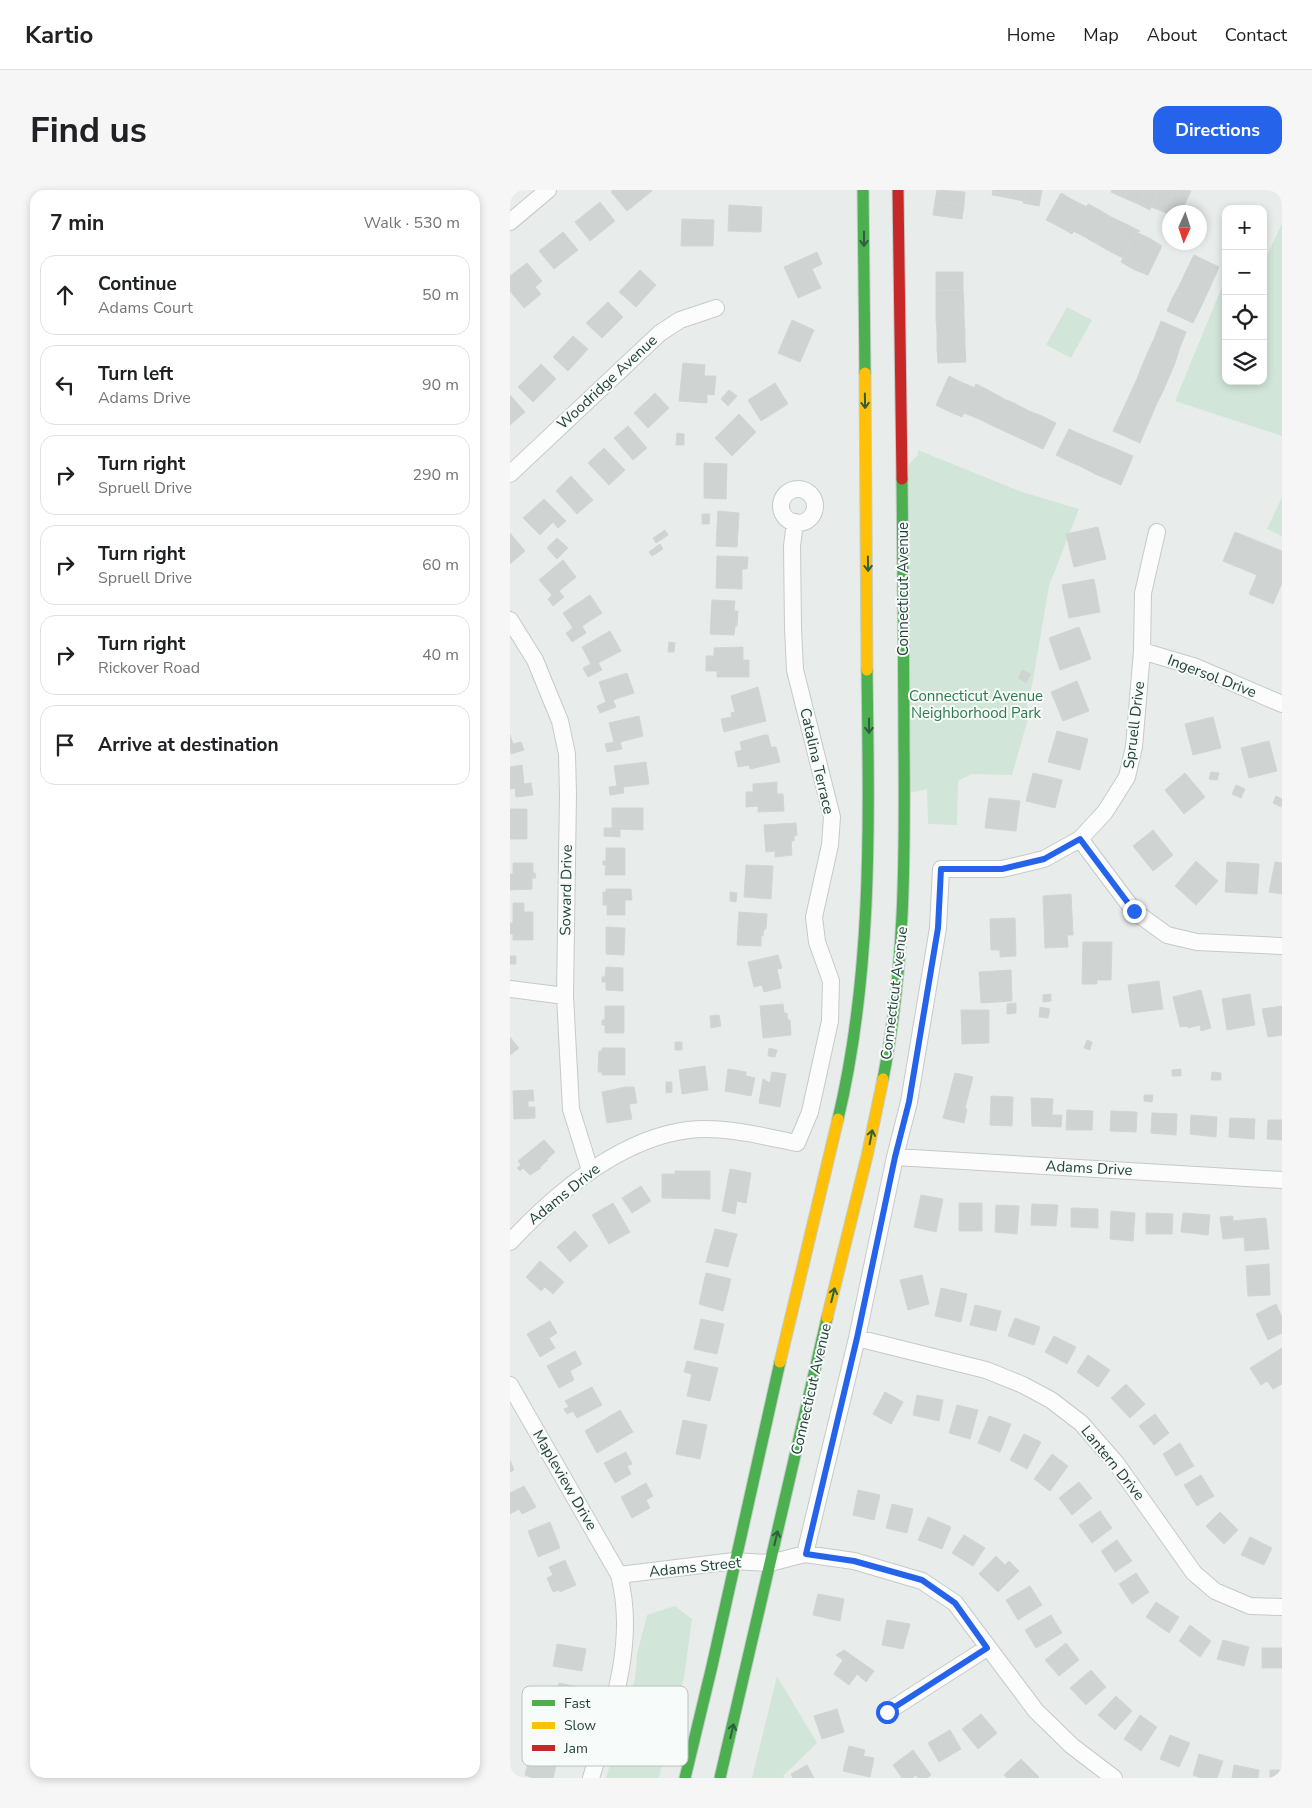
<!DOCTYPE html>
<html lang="en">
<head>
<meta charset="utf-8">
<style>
	:root { --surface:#fff; --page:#f6f6f6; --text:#202124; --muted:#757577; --line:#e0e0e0; --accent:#2563eb }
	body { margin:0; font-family:"Nunito Sans",sans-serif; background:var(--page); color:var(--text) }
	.controls { position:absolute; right:15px; top:15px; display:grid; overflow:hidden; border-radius:10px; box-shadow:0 2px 8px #0003 }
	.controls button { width:45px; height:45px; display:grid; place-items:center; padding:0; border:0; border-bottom:1px solid var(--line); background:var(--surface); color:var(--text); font:25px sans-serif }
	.compass { position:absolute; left:652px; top:15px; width:45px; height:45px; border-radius:50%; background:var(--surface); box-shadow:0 2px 8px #0003; rotate:183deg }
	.stop { position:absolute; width:15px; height:15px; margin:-11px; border:4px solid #2563eb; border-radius:50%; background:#fff }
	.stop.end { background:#2563eb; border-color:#fff; box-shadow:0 1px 5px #0008 }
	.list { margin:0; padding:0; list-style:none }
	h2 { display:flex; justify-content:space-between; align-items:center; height:65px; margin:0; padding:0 20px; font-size:21px }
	h2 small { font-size:16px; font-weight:400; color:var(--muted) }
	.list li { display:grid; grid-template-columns:32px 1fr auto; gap:15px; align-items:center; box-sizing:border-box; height:80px; margin:0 10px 10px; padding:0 10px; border:1px solid var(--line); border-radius:15px }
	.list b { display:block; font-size:19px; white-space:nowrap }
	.list p { margin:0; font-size:16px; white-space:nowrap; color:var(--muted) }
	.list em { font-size:16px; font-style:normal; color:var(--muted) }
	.icon { flex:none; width:28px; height:28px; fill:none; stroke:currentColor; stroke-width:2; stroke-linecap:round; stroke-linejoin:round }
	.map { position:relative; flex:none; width:772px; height:1588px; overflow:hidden; border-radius:15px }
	header { display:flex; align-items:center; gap:30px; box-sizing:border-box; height:70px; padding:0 25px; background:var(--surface); border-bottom:1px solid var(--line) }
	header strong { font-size:24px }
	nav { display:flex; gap:28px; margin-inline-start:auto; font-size:18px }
	.intro { display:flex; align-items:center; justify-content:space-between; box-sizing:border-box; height:120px; padding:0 30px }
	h1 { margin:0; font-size:35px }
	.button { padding:12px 22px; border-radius:15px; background:var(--accent); color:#fff; font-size:18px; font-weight:700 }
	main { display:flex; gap:30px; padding:0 30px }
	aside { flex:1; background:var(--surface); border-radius:15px; box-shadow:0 2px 8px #0003 }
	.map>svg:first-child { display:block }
</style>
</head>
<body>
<header>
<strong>Kartio</strong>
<nav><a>Home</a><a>Map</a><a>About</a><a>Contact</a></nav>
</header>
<div class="intro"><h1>Find us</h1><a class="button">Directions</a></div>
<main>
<aside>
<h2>7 min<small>Walk · 530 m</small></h2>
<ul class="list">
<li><svg class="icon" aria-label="ahead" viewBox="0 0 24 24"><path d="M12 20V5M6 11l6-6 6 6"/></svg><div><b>Continue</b><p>Adams Court</p></div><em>50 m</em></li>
<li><svg class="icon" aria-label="left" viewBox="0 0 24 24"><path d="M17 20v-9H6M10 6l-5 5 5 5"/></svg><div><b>Turn left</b><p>Adams Drive</p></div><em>90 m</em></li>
<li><svg class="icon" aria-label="right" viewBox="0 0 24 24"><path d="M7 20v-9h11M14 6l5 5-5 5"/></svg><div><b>Turn right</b><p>Spruell Drive</p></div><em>290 m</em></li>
<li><svg class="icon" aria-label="right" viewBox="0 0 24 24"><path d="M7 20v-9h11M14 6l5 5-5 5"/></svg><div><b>Turn right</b><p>Spruell Drive</p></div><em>60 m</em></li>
<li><svg class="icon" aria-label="right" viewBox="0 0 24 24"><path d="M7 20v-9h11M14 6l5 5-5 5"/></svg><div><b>Turn right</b><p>Rickover Road</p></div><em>40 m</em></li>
<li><svg class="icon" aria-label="arrive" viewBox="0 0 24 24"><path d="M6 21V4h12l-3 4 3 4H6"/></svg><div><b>Arrive at destination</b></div></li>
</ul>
</aside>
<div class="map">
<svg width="772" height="1588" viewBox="0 0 772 1588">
	<rect width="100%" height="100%" fill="#e8edeb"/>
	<path fill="#d1e6d8" d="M772,33V246L665,211L716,87V191H753V75Z
		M557,117L582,130L561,168L536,155Z
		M408,260L509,301L569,319L539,396L522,496L517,512L518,529L502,585L462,584L448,591L447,635L418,634L417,599L395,604L392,281L408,265Z
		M772,307V346L757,339Z
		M165,1416L182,1429L174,1488L149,1588H96L125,1489L127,1464L137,1425Z
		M267,1486L307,1553L273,1586L275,1588H242Z"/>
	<path fill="#cfd4d2" stroke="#d1d6d4" d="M103,0H142V1L117,21L101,2Z
		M427,0L455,2L454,15L425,11Z
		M483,0H500L499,8L482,5Z
		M500,0H516L514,11L499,8Z
		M516,0H532L529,16L513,13Z
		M602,0H618L614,8L601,2Z
		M618,0H635L628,14L614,8Z
		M635,0H649L640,20L628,14Z
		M649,0H664L654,22L641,17Z
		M664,0L681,1L671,22H659V25L654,22Z
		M551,3L563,10L548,36L536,30Z
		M563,10L577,17L562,44L548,36Z
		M425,11L454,15L452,29L423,25Z
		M90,12L105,31L80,51L65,32Z
		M578,14L588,19L573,46L563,41Z
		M219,15L252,17L251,42L218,41Z
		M588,19L601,27L587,54L573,46Z
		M601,27L614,33L599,61L587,54Z
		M172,29L204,30L203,56H171Z
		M614,33L630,41L626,42L613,68L599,61Z
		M53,42L68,60L44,79L29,61Z
		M626,42L641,49L625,80L611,72Z
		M641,49L652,56L638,85L625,80Z
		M307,62L312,74L302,79L311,98L288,108L274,77Z
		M684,65L709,77L702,93L676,81Z
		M17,73L32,91L25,97L31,104L14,118L0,101V86Z
		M130,80L146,95L126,117L109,102Z
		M676,81L702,93L696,106L670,94Z
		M426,82H453V100H426Z
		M670,94L696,106L689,121L662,109Z
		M426,100H453L454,114H426Z
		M662,109L689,121L683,133L657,121Z
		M98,112L113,127L92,148L76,133Z
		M426,114H454V127L426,128Z
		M454,127L455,142L427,143L426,128Z
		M282,130L304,140L290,172L268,163Z
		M651,131L676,142L669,160L644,149Z
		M455,142V157L427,158V143Z
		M63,146L78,159L58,181L43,167Z
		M644,149L669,160L665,173L638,162Z
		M455,157L456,172L428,173L427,158Z
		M638,162L665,173L659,187L632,176Z
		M173,173L195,175L194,186H206L204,205L197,204V213L169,211Z
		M31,174L46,189L23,212L8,197Z
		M632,176L659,187L653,201L627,189Z
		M439,186L451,192L438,221L426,215Z
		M627,189L653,201L647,213L621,202Z
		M451,192L465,198L452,227L438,221Z
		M265,193L278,214L251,231L238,210Z
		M466,194L482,202L469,229L454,223Z
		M219,200L227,206L218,216L211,209Z
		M482,202L494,209L481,235L469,229Z
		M621,202L647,213L641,227L615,215Z
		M145,203L159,218L138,238L124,223Z
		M0,205L15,222L0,235Z
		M494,209L506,214L494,241L481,235Z
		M506,214L519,221L507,247L494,241Z
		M615,215L641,227L635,241L609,228Z
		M519,221L532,226L520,253L507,247Z
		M229,224L246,242L222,266L205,248Z
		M532,226L546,233L533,259L520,253Z
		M609,228L635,241L630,253L603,241Z
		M118,236L137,258L123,270L104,248Z
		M559,239L570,244L558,271L546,265Z
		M167,243L174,244V255H166Z
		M570,244L584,250L572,277L558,271Z
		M584,250L597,255L585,284L572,277Z
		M597,255L609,260L597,289L585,284Z
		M94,258L115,280L99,295L78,273Z
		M609,260L623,266L611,295L597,289Z
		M194,273L217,274L216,309L194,308Z
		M61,286L83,310L67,324L46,301Z
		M34,309L56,331L48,338L43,332L30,345L13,328Z
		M208,321L229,323L227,357L206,356Z
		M192,324H200L199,334H192Z
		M588,337L596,369L564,377L556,344Z
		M155,340L158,345L146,353L143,348Z
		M725,342L772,361V393L763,414L739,404L747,385L713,371Z
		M0,343L15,361L0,374Z
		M47,348L58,358L47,369L37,358Z
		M150,354L153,359L142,366L139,362Z
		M207,366L238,367L237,379H232V399L206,398Z
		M53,370L66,387L49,401L54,407L43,416L38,409L42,405L29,390Z
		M584,389L590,422L559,428L552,395Z
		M80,405L92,423L72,436L76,443L62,452L56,443L63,438L53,423Z
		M202,410L225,411L224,421H228L227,436H225L224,445L200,444Z
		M569,437L581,469L550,480L539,448Z
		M100,441L111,461L88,473L92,480L78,487L73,478L81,474L72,457Z
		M159,452L165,453L164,462H158Z
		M233,457V470H239V487H207V481H196V466H204V458Z
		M512,480L521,484L516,493L508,488Z
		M117,483L124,503L103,510L106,517L90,523L87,516L96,512L89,492Z
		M567,491L579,521L553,531L541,502Z
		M248,497L256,531L214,542L211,529L222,527L221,523L225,522L221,506Z
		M129,526L133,546L110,552L112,559L97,562L95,554L104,552L99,533Z
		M703,527L711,558L683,565L675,534Z
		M547,541L578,549L570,580L538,572Z
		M0,545L3,554L11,552L14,560L1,564Z
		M254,545H258L261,557H266L270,572L240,579L239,575L228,577L225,562L232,560L230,552Z
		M759,551L767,581L739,588L731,558Z
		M136,572L139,594L113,597L114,603L100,605L99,597L107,596L104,576Z
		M12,575L14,594L21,593L23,605L6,607L5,598L0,599V577Z
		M701,582L709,583L707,590L699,589Z
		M523,583L552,590L545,618L516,611Z
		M675,583L695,607L674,624L655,600Z
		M267,592V604H273L274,621L248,622V616L236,617V602H243V594Z
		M726,595L735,599L731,608L722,604Z
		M766,606L772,609L771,617L763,613Z
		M479,608L510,611L506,641L475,638Z
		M102,618H133V640L110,639V647L94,646V638H102Z
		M0,619H17V649H0Z
		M286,633L287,645L284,646V651H281L282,665L265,667V661L256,662L254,635Z
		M643,640L663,665L643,681L623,656Z
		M96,658H115V685H95L96,675H93V671H96Z
		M686,671L708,691L686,715L665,696Z
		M717,672L749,674L747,704L715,702Z
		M765,672L772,673V704L759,702Z
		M3,673H23V683H25L26,688H22V699L0,700V684H3Z
		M236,675L263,676L261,709L234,707Z
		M96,699H121L122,710H115V725H97V715H93V702H96Z
		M220,702L227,703L226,712L220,711Z
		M561,704L563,745H557L558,757L535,758L533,706Z
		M3,713H14V722H23V750H3V744H0V733H3Z
		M229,722L257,724L256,739H254L253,746H251V756L227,755Z
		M505,728L506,766L490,767V760H481L480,729Z
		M96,737L115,738L114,765L96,764Z
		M573,752H602L601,790H587V794H572Z
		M268,765L272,778L267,779L271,798L254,802L252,795L244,797L238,772Z
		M0,766H6V774H0Z
		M96,777L113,778V801L96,800V792H92V787H95Z
		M501,780L502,811L471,813L469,782Z
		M649,791L653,819L622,823L618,795Z
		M691,800L701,838L691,841L690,835L678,838L677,836L670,837L663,807Z
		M541,804V811L533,812V805Z
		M740,804L745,835L717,840L712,809Z
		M506,813V823L497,824V814Z
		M273,814L274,823H277L278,830H280L281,845L253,848L250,816Z
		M95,816H114V843H95V835H92V830H95Z
		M772,816V845L758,847L752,819Z
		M530,817L540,819L538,828L529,827Z
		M451,820H479V853L452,854Z
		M209,825L211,836L201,838L200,826Z
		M0,847L9,858L0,865Z
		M577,850L582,852L580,860L574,858Z
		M165,852H172V860H165Z
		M92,858H115V885H92V882H88L89,861H92Z
		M259,858L267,860L265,867L258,866Z
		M195,876L198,900L172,904L169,880Z
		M218,879L236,882V886L245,888L241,906L215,901Z
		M671,879V886H662V880Z
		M262,882L276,884L270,917L249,913L253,889L260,893Z
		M702,882L711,883V890H701Z
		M445,883L463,887L455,918L457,919L454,933L433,928Z
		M156,892H162V902L156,903Z
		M116,897H124L127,913L119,914L122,929L97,933L92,902Z
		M23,900L24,911H18V917H25V928L4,929L3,901Z
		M634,905H643L642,912L634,911Z
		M481,906L503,907L502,936L480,935Z
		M521,908L543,909L542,925H552L551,937L522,936Z
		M557,920L583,921L582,940H556Z
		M601,921L627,922L626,942L600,941Z
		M642,923L667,924L666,945L641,943Z
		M681,925L707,927L706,947L680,944Z
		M720,928L745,929L744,949L719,947Z
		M758,930H772V950L757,949Z
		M34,950L45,962L37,969L38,970L30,977L31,978L20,985L13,978L10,981L7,978L11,975L8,971Z
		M220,979L241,983L236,1013L227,1011L225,1024L212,1021Z
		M165,981H200V1009L152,1008V984H165Z
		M131,996L141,1011L122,1023L112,1008Z
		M411,1005L433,1009L426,1042L404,1037Z
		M103,1013L120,1042L99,1054L82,1025Z
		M449,1013H472V1041H449Z
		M522,1014L548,1015L546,1036L521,1035Z
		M486,1015L509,1016L507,1044L485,1042Z
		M561,1018L588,1019V1038L561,1037Z
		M601,1021L625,1023L623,1051L600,1049Z
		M636,1023L663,1024L662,1044H636Z
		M673,1023L700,1025L698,1045L671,1042Z
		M723,1026V1031L756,1028L759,1059L735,1061L734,1047L713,1049L710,1027Z
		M205,1039L227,1044L218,1077L196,1072Z
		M65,1041L78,1056L60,1072L47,1057Z
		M30,1071L54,1092L43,1104L35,1097L31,1101L16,1087Z
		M759,1074L760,1105L738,1106L736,1076Z
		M196,1083L221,1089L213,1121L189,1114Z
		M412,1085L419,1114L398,1120L390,1090Z
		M431,1098L457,1104L451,1132L425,1126Z
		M766,1114L772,1127V1143L758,1150L746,1124Z
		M465,1115L491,1121L486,1141L460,1135Z
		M505,1128L530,1137L524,1155L498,1146Z
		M191,1129L214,1134L207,1164L184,1159Z
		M40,1131L47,1143L39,1148L45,1158L30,1167L17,1144Z
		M544,1146L566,1157L557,1174L535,1162Z
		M772,1158V1194L763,1199L757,1191L751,1195L740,1178Z
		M65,1161L72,1174L60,1181L64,1190L49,1198L37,1176Z
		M578,1165L600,1180L588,1197L567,1182Z
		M177,1171L208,1178L200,1211L177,1206L182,1184L174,1182Z
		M616,1194L635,1214L620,1228L601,1208Z
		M82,1197L92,1215L67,1228L63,1221L57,1224L54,1219L59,1217L55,1211Z
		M375,1202L393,1212L381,1234L363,1224Z
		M407,1205L433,1210L429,1231L403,1225Z
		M447,1215L468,1220L460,1249L439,1243Z
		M110,1220L123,1242L87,1263L75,1241Z
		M645,1224L659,1243L644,1255L629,1236Z
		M479,1226L501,1234L490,1262L468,1253Z
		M173,1230L197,1235L190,1269L166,1264Z
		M514,1244L531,1252L517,1279L500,1270Z
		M670,1253L684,1276L666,1286L653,1264Z
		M116,1262L122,1274L117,1276L121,1284L105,1293L94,1273Z
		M542,1264L558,1276L540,1301L524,1289Z
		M0,1270L4,1280L0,1282Z
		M691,1285L704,1306L687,1316L674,1295Z
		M569,1292L582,1308L562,1325L549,1308Z
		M136,1293L143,1306L136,1310L140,1318L122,1328L111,1307Z
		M14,1296L26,1317L12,1324L9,1319L0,1324V1303Z
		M348,1300L370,1305L364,1330L343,1325Z
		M382,1314L403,1319L397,1343L376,1338Z
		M590,1321L602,1338L582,1353L569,1335Z
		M710,1322L728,1340L714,1354L696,1336Z
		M418,1327L441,1337L432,1359L408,1350Z
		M40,1332L50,1358L28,1367L18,1341Z
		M454,1345L475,1358L463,1376L442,1363Z
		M740,1347L762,1358L754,1375L731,1365Z
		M607,1350L622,1371L605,1382L591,1361Z
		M486,1366L495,1375L499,1371L509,1381L488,1402L469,1384Z
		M55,1370L66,1395L50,1402L49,1400L43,1402L37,1388L43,1385L39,1377Z
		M626,1383L639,1402L622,1414L609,1394Z
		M520,1396L532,1415L508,1430L496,1410Z
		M308,1404L334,1409L330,1431L303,1425Z
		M646,1412L669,1427L659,1443L636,1427Z
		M541,1425L552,1443L526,1458L515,1440Z
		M377,1430L400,1434L393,1459L372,1455Z
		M680,1435L701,1451L690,1467L669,1451Z
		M713,1450L739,1457L734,1476L707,1469Z
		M556,1453L569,1470L549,1486L535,1470Z
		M47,1454L76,1459L72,1481L43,1476Z
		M752,1458H772V1478H752Z
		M334,1460L364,1481L356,1492L347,1484L339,1495L324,1484L333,1470L326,1465Z
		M581,1480L596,1497L576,1515L560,1498Z
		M49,1493L69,1497L67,1504L71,1505L67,1522L63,1521L62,1523L43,1519Z
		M606,1506L622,1521L605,1540L588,1525Z
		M327,1519L334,1542L312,1549L304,1526Z
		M471,1524L487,1543L468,1559L452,1539Z
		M630,1525L647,1537L631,1561L614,1549Z
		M440,1540L451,1559L429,1572L418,1553Z
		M660,1545L680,1553L669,1577L650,1569Z
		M339,1556L355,1560L353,1566L364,1568L360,1587L333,1581Z
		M403,1560L421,1585L417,1588H408L406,1585L402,1588H392L383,1575Z
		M689,1564L713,1571L707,1588H691L683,1585Z
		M29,1568L47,1572L43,1588H23L15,1585L19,1569L28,1572Z
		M511,1569L529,1587L528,1588H497L494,1585Z
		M297,1575L304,1588H283L281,1584Z
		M724,1575L749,1580L748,1588H722Z
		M760,1580H772V1588H760Z"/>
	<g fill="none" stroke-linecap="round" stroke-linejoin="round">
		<g stroke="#c5cac8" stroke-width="18">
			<path id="street" d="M0,32L38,0
				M0,284L150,143L170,130L206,118
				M271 316a17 17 0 1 1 34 0a17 17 0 1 1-34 0Z
				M0,430L25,470L50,531L57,564L58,604L55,806L61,919L80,980
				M632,461L686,477L772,514
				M570,649L624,721L657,745L687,752L772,756
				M0,799L55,806
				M385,967L772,990
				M0,1052C46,1003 109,949 178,940C214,936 252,946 287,953L300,922L320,831L321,791L307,752L304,727L320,655L322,627L285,480L283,438L282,356L285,332
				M347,1148L476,1180L513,1195L541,1210L571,1233L606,1273L684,1383L705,1401L740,1416L772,1417
				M0,1195L109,1385C127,1454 101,1522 81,1588
				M295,1364L347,1148L385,967L399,912L428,738L431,679H492L534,669L570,649L595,622L617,587L624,557L632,461L633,403L647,342
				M109,1385L224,1371L260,1373L295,1364L344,1371L412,1391L445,1413L526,1521L562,1556L604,1588
				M377,1522L477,1458"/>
		</g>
		<g stroke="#c3ccc9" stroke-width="13">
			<path id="fast" d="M353,0L355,183
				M373,889C395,779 395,668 394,557C394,468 393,378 392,289
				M328,929C363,782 359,630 357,480
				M175,1588L202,1476L270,1172
				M210,1588L317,1128"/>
		</g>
		<g stroke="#c3ccc9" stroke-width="13">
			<path id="slow" d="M355,183L357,480
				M317,1128L357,966L373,889
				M270,1172L328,929"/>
		</g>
		<g stroke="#c3ccc9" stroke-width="13">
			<path id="jam" d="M388,0L392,289"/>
		</g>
		<use href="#street" stroke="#fcfcfc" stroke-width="16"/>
		<use href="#fast" stroke="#4caf50" stroke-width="11"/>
		<use href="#slow" stroke="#ffc107" stroke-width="11"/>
		<use href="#jam" stroke="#c62828" stroke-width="11"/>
	</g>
	<defs><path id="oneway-shaft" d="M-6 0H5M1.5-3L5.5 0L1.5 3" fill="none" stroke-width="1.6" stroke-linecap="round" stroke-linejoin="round" transform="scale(1.25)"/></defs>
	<g stroke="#2e5d40">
		<use href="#oneway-shaft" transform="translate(354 49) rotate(90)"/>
		<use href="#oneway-shaft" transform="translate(355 211) rotate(89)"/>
		<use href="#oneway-shaft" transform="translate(358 374) rotate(89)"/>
		<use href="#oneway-shaft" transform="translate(359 536) rotate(90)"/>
		<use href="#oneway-shaft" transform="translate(361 947) rotate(-79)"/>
		<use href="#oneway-shaft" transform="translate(323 1105) rotate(-76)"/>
		<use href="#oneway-shaft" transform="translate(266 1348) rotate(-77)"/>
		<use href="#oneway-shaft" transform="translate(222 1541) rotate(-77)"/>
	</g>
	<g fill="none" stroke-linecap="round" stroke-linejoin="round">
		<path stroke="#2563eb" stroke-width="6" d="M377,1522L477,1458L445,1413L412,1390L344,1371L296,1364L347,1148L385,967L399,912L428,738L431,679H492L534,669L570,649L624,721"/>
	</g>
	<g text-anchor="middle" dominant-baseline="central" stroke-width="4" stroke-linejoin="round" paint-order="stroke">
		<g font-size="15" fill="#24423a" stroke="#f7fbf9">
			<text transform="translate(97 192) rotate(-43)">Woodridge Avenue</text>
			<text transform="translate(393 399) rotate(-90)">Connecticut Avenue</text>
			<text transform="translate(702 486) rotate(21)">Ingersol Drive</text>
			<text transform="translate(624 535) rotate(-83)">Spruell Drive</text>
			<text transform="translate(307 571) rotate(77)">Catalina Terrace</text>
			<text transform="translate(56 700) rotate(-89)">Soward Drive</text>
			<text transform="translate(384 803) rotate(-83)">Connecticut Avenue</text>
			<text transform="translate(579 978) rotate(3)">Adams Drive</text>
			<text transform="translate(54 1004) rotate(-39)">Adams Drive</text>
			<text transform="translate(301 1199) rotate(-77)">Connecticut Avenue</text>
			<text transform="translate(603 1273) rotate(51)">Lantern Drive</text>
			<text transform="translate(55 1290) rotate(60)">Mapleview Drive</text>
			<text transform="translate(185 1377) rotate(-6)">Adams Street</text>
		</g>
		<g font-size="15" fill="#2d7a4b" stroke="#f7fbf9">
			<text x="466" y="506">Connecticut Avenue<tspan x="466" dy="17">Neighborhood Park</tspan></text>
		</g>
	</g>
	<rect x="12" y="1496" width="166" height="80" rx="8" fill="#f7fbf9" stroke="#b8c4c0" stroke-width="1"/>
	<rect x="22" y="1510" width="23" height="6" fill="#4caf50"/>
	<rect x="22" y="1532" width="23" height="7" fill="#ffc107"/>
	<rect x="22" y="1555" width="23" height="6" fill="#c62828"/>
	<g font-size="14" fill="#24423a">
		<text x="54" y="1518">Fast</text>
		<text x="54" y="1540">Slow</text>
		<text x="54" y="1563">Jam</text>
	</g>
</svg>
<div class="controls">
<button>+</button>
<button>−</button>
<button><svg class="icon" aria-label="locate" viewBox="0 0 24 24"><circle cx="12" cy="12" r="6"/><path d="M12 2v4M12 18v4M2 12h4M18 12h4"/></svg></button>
<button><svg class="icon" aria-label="layers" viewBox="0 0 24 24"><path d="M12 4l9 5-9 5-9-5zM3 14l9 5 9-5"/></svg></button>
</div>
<svg class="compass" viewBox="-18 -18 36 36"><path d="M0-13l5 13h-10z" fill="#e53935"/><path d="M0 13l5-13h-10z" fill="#757577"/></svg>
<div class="stop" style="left:377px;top:1522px"></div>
<div class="stop end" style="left:624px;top:721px"></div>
</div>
</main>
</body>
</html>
